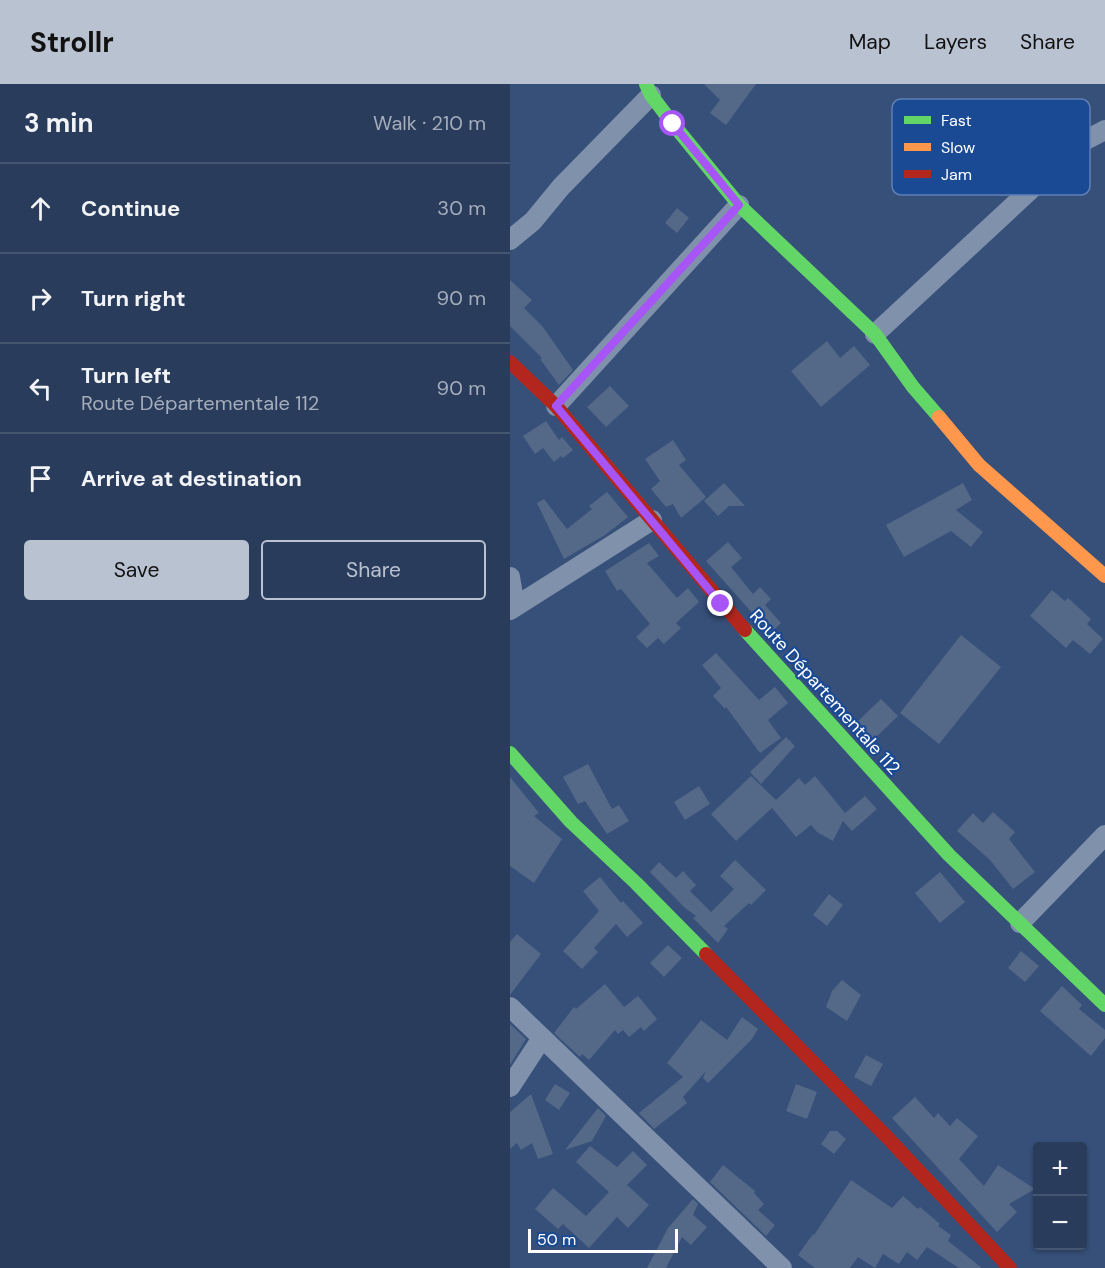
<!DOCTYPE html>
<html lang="en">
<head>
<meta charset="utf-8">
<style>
	:root { --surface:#293c5b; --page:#354764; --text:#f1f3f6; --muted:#a5adbb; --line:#455671; --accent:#b9c2d0 }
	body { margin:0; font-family:"DM Sans",sans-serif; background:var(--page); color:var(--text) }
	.controls { position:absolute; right:18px; bottom:18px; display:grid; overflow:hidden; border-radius:6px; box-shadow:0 2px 4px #0004 }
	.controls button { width:54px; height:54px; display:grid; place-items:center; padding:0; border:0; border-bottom:2px solid var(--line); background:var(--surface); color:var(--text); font:30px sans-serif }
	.scale { position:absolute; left:18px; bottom:15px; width:150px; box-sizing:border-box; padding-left:6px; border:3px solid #fff; border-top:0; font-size:16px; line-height:21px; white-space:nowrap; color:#fff; -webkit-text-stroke:4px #1b4a95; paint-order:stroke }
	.stop { position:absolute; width:18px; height:18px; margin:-14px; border:4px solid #a855f7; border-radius:50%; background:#fff }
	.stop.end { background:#a855f7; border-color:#fff; box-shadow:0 2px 6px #0008 }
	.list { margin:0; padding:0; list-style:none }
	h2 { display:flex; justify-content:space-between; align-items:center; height:78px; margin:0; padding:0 24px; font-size:26px }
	h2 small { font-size:20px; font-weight:400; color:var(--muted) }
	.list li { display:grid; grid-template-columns:39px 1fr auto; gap:18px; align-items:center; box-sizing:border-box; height:90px; padding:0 24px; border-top:2px solid var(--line) }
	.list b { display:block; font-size:22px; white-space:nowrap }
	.list p { margin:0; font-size:20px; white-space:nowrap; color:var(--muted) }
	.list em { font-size:20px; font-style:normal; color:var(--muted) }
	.actions { display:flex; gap:12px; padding:18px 24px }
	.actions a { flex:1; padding:14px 0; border:2px solid var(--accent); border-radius:6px; text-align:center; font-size:21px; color:var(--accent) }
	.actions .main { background:var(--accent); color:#111 }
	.icon { flex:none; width:33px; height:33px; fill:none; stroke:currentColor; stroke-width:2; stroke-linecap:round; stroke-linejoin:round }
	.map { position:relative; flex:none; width:595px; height:1184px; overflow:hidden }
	header { display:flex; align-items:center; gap:36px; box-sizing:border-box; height:84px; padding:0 30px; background:var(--accent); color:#111 }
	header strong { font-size:28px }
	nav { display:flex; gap:33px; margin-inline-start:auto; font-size:21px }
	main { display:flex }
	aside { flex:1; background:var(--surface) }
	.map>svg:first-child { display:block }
</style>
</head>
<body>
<header>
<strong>Strollr</strong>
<nav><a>Map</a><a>Layers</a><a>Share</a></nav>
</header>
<main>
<aside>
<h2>3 min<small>Walk · 210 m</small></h2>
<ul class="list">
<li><svg class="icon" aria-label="ahead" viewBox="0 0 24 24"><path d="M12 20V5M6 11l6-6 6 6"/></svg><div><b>Continue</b></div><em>30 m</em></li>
<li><svg class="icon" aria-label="right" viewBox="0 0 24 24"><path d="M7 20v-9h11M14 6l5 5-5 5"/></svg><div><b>Turn right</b></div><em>90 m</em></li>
<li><svg class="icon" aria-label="left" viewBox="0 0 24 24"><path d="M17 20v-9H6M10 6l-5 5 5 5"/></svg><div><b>Turn left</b><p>Route Départementale 112</p></div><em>90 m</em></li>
<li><svg class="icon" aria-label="arrive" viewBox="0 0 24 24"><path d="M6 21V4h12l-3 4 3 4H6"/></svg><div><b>Arrive at destination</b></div></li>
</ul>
<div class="actions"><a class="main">Save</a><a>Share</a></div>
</aside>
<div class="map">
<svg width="595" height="1184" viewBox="0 0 595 1184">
	<rect width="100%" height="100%" fill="#375079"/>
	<path fill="#546888" d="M194,0H246L216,41L200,29L210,16Z
		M167,124L179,134L167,149L155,139Z
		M0,196L22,216L14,224L33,243L63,286L49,301L30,275L32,274L0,242Z
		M317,257L330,274L344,262L360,281L311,323L281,287Z
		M100,302L119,322L96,343L77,323Z
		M36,337L49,356L52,353L63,366L53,374L51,372L44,378L33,364L25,370L13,352Z
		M163,356L176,376L169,381L196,413L171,434L163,420L156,423L141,405L150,397L135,375Z
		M214,399L235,422H219L208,432L194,417Z
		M453,399L462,416L446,426L473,448L461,463L441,447L394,473L376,441Z
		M97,408L118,433L95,451L54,475L27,419L34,415L57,445L82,425L79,422Z
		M218,458L232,474L221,483L243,510L250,503L261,515L255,521L271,539L260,549L196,477Z
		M139,459L149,472L137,479L167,514L178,504L189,518L166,539L171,544L154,560L148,554L137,564L126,553L140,540L111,505L107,507L95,487Z
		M542,506L555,517L558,514L581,535L577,540L593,555L580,570L563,556L556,564L520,532Z
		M451,551L491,583L429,660L390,629Z
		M206,569L249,616L265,603L278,619L258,636L271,654L250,669L216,623L215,625L203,612L211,604L192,581Z
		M371,615L388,632L360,659L344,641Z
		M276,653L285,662L251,700L240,688Z
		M78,680L102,725L109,721L119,737L97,750L75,717L68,720L53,693Z
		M241,692L266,716L289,694L295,701L305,692L335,729L355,712L367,725L342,747L333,737L323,757L307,748L301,741L286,753L262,724L226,757L201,730Z
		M0,693L29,729L24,732L52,755L24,799L0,782Z
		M189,702L200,720L175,736L164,718Z
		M483,728L505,748L499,755L525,788L503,805L480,776L447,747L463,729L473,739Z
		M225,776L256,806L241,821L239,819L214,842L218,845L208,859L183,834L186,832L174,823L140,788L149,778L166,794L173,787L186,801L180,807L201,828L224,805L210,792Z
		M430,788L455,818L430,839L405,809Z
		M90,793L111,819L113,817L133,839L117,853L106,840L84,864L88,868L72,885L53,867L89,827L73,807Z
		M319,810L333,821L317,842L303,831Z
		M7,850L31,870L0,911V858Z
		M158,861L172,874L154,893L140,879Z
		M511,867L529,882L515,898L498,884Z
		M332,896L351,911L337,937L316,923L322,907Z
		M95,900L114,923L128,912L147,935L134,947L131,943L119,953L113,946L108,950L105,946L79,976L72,970L70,973L44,949L64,923L66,925Z
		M552,902L572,921L569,925L595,946V954L581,972L530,927Z
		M232,933L248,945L242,955L198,999L193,994L196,987L173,1013L177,1019L144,1045L129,1029L173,993L157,979L191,936L217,956Z
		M0,940L16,955L0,981Z
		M356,971L373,980L361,1002L344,993Z
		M45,1000L60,1009L49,1026L35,1016Z
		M286,1000L307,1008L297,1035L276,1027Z
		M21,1010L43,1070L28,1075L22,1059L11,1066L7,1059L0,1065V1028Z
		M405,1013L424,1034L428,1029L440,1042L447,1034L468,1052L449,1075L474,1102L488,1081L525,1105L499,1120L507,1128L487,1148L382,1034Z
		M88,1024L96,1032L82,1057L55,1066Z
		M320,1047H327L336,1055L324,1070L311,1060Z
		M80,1062L107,1083L123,1067L137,1081L117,1101L139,1121L118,1144L107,1133L79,1164L53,1140L48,1145L25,1125L43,1104L76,1132L99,1108L66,1078Z
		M213,1081L245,1107L244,1109L254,1120L248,1126L265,1141L256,1152L200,1098Z
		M341,1096L382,1124L393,1112L408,1125L410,1123L430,1140L428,1142L441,1151L438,1157L472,1184H449L417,1163L407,1176L397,1168L389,1180L373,1170L365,1184L348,1173L340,1184H305L288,1171L303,1150L304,1151Z
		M183,1115L188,1120L183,1131L197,1143L181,1161L172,1153L156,1184H137L158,1144Z"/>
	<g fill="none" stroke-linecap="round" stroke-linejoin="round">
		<path stroke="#8091ab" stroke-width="20" d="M0,156L23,137L51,103L141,11
			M365,250L572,58L595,46
			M46,322L229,121
			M0,493L5,523
			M0,526L142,436
			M510,839L595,751
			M0,923L272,1184
			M0,1003L32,954"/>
		<path stroke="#63d668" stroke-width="14" d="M136,0L141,11L163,40L229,121L365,250L403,303L429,333
			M235,546L439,771L595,921
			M0,669L61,738L126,799L196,870"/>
		<path stroke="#ff974d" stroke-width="14" d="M429,333L469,381L595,492"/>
		<path stroke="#b3261e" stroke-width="14" d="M0,278L46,322L235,546
			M196,870L377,1053L500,1184"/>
	</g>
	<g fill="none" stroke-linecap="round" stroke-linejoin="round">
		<path stroke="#a855f7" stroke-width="8" d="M163,40L229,121L46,322L211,520"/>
	</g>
	<g text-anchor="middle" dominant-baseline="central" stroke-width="4.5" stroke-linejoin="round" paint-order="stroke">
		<g font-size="18" fill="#fff" stroke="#1b4a95">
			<text transform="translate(315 608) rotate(48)">Route Départementale 112</text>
		</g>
	</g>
	<rect x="382" y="15" width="198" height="96" rx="9" fill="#1b4a95" stroke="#5f80b5" stroke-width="1.5"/>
	<rect x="394" y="32" width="27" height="8" fill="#63d668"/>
	<rect x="394" y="59" width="27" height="8" fill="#ff974d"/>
	<rect x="394" y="86" width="27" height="8" fill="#b3261e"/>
	<g font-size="16" fill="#fff">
		<text x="431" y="42">Fast</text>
		<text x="431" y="69">Slow</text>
		<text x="431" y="96">Jam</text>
	</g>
</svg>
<div class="controls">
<button>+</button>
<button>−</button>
</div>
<div class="scale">50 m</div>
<div class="stop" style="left:163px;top:40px"></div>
<div class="stop end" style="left:211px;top:520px"></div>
</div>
</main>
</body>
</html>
